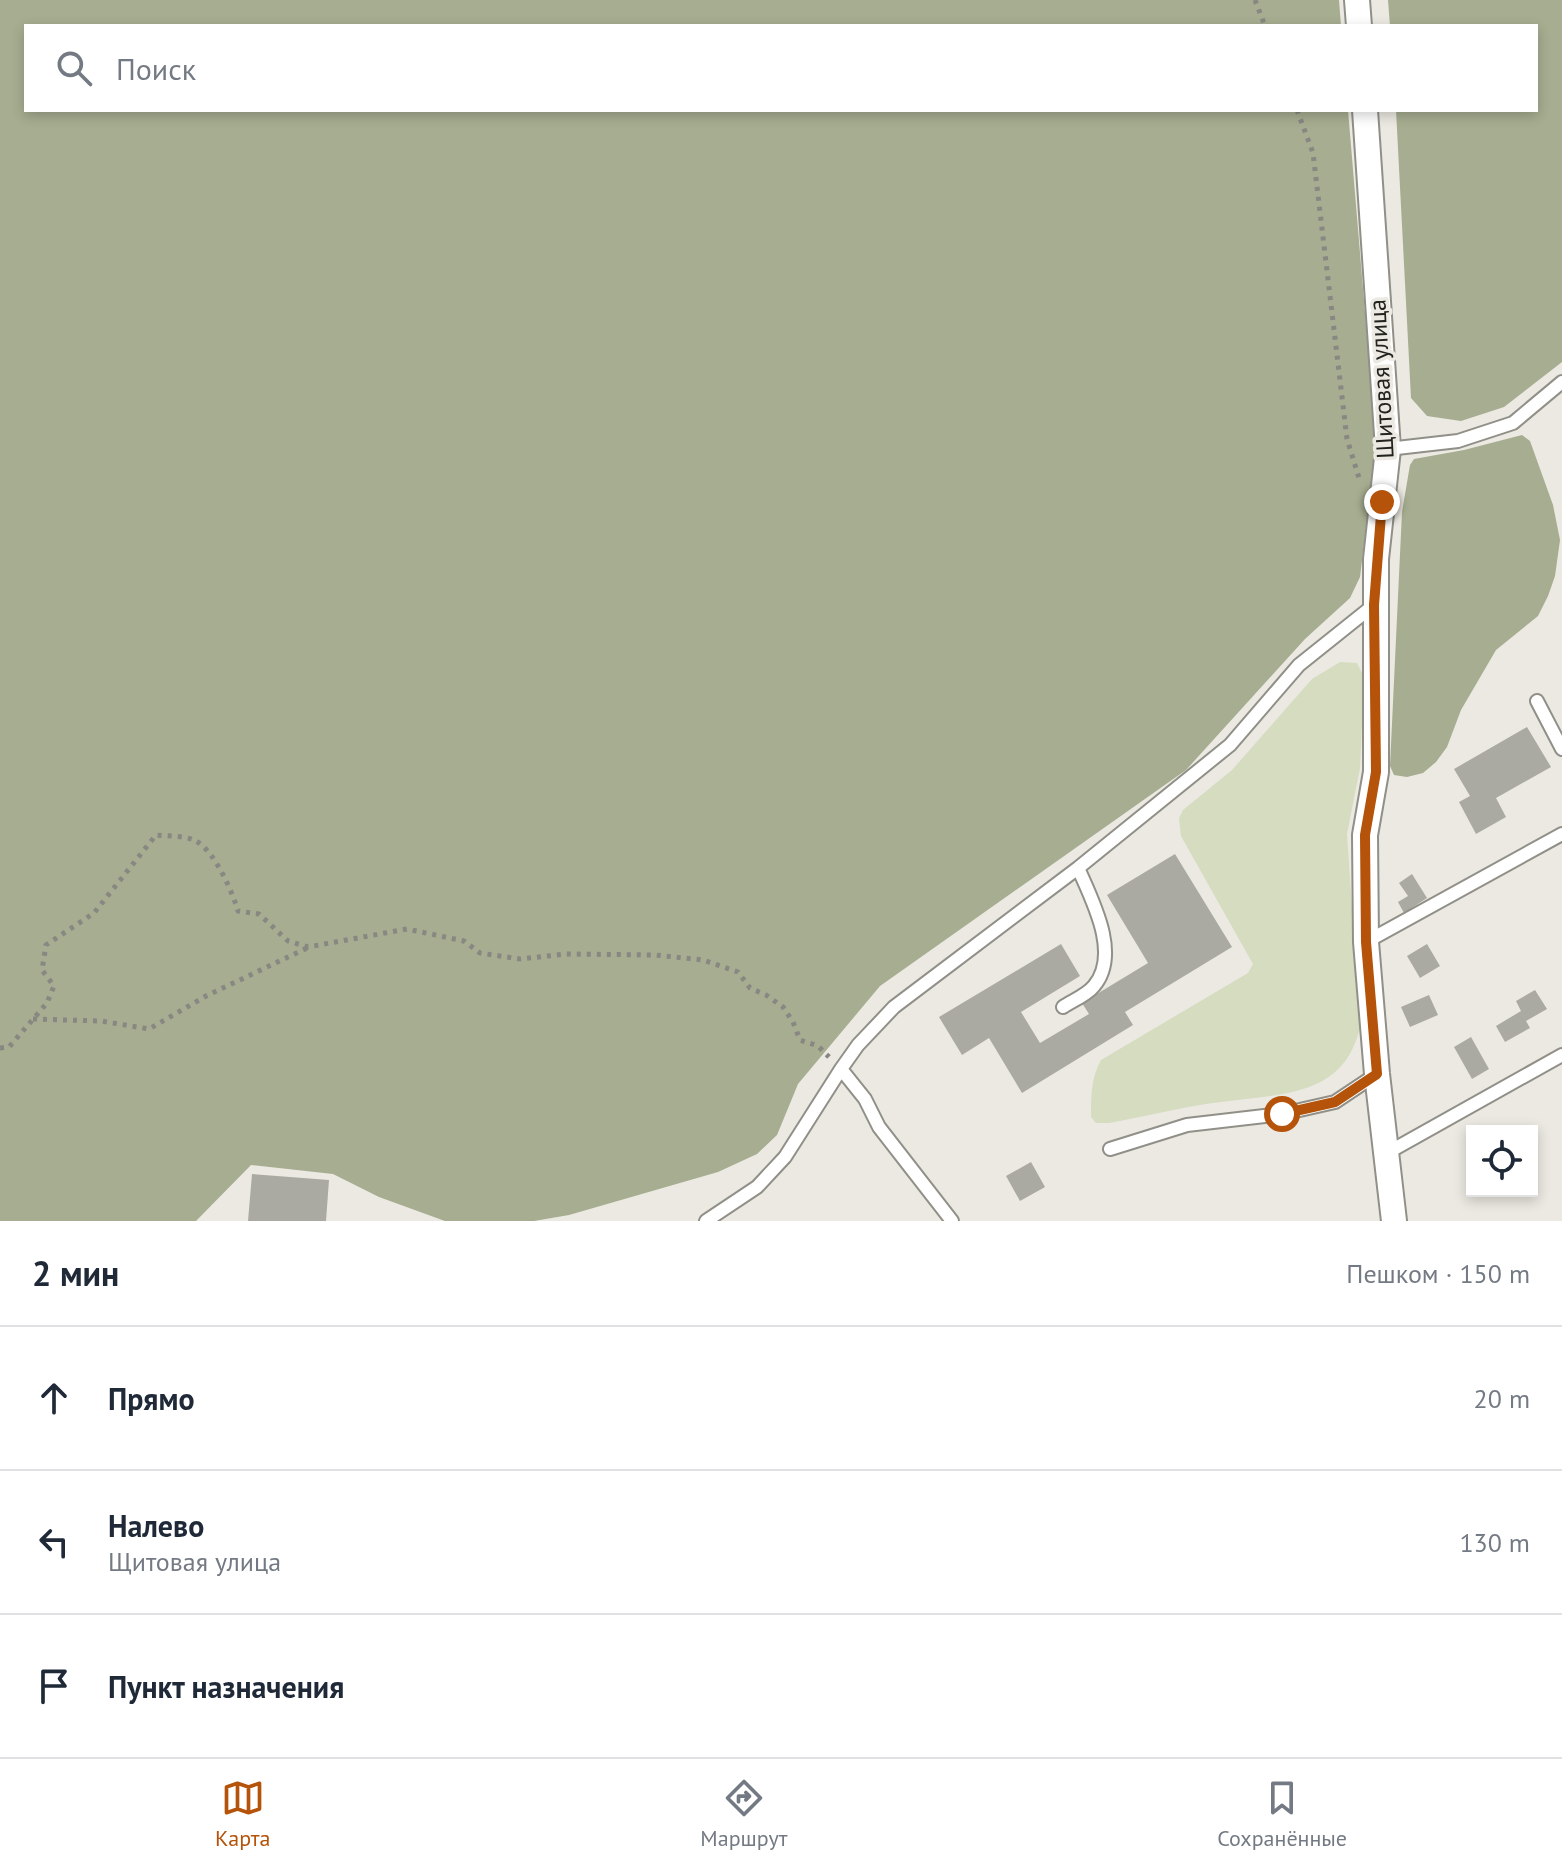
<!DOCTYPE html>
<html lang="ru">
<head>
<meta charset="utf-8">
<style>
	:root { --surface:#fff; --page:#f2f2f3; --text:#1f2937; --muted:#747a83; --line:#e0e1e3; --accent:#b45309 }
	body { margin:0; font-family:"PT Sans",sans-serif; background:var(--page); color:var(--text) }
	.controls { position:absolute; right:24px; bottom:24px; display:grid; overflow:hidden; border-radius:0px; box-shadow:0 4px 12px #0003 }
	.controls button { width:72px; height:72px; display:grid; place-items:center; padding:0; border:0; border-bottom:2px solid var(--line); background:var(--surface); color:var(--text); font:40px sans-serif }
	.stop { position:absolute; width:24px; height:24px; margin:-18px; border:6px solid #b45309; border-radius:50%; background:#fff }
	.stop.end { background:#b45309; border-color:#fff; box-shadow:0 2px 8px #0008 }
	.list { margin:0; padding:0; list-style:none }
	h2 { display:flex; justify-content:space-between; align-items:center; height:104px; margin:0; padding:0 32px; font-size:34px }
	h2 small { font-size:26px; font-weight:400; color:var(--muted) }
	.list li { display:grid; grid-template-columns:52px 1fr auto; gap:24px; align-items:center; box-sizing:border-box; height:144px; padding:0 32px; border-top:2px solid var(--line) }
	.list b { display:block; font-size:30px; white-space:nowrap }
	.list p { margin:0; font-size:26px; white-space:nowrap; color:var(--muted) }
	.list em { font-size:26px; font-style:normal; color:var(--muted) }
	.icon { flex:none; width:44px; height:44px; fill:none; stroke:currentColor; stroke-width:2; stroke-linecap:round; stroke-linejoin:round }
	.map { position:relative; flex:none; width:1562px; height:1221px; overflow:hidden }
	.search { position:absolute; background:var(--surface); box-shadow:0 4px 12px #0003; left:24px; right:24px; top:24px; height:88px; display:flex; align-items:center; gap:20px; box-sizing:border-box; padding:0 28px; border-radius:0px; color:var(--muted); font-size:30px }
	.sheet { height:536px; background:var(--surface) }
	nav { display:flex; justify-content:space-around; align-items:center; box-sizing:border-box; height:112px; border-top:2px solid var(--line); background:var(--surface); font-size:22px; color:var(--muted) }
	nav a { display:grid; justify-items:center; gap:4px }
	nav .on { color:var(--accent) }
	.map>svg:first-child { display:block }
</style>
</head>
<body>
<div class="map">
<svg width="1562" height="1221" viewBox="0 0 1562 1221">
	<rect width="100%" height="100%" fill="#ebe9e1"/>
	<path fill="#d5dcc0" d="M1340,662L1357,663L1364,677L1360,768L1347,834L1360,1028C1354,1049 1346,1066 1327,1078C1298,1098 1241,1098 1206,1104C1174,1109 1141,1117 1109,1123H1096L1091,1117C1091,1096 1091,1078 1101,1060L1248,973L1253,964L1181,836L1179,818L1183,810L1232,770L1312,679Z"/>
	<path fill="#a6ad90" d="M0,0H1339L1341,26H26V110H1348L1376,444L1360,577L1350,598L1305,639L1186,770L880,986L798,1084L777,1135L757,1154L718,1172L569,1215L534,1221H445L379,1197L333,1174L251,1165L196,1221H0Z
		M1388,0H1562V362L1504,407L1461,421L1427,416L1411,398L1396,110H1536V26H1390Z
		M1522,435L1530,441L1553,505L1560,540L1555,576L1548,596L1538,616L1496,650L1461,710L1447,747L1436,762L1423,773L1407,777L1394,775L1390,766L1402,512L1410,465L1414,459L1464,450Z"/>
	<path fill="#abaaa2" d="M1527,727L1551,767L1496,798L1506,817L1476,834L1459,802L1470,796L1454,769Z
		M1175,854L1232,947L1125,1012L1133,1025L1022,1093L989,1038L962,1055L939,1017L1061,944L1080,976L1021,1012L1040,1043L1089,1014L1082,1003L1148,963L1107,895Z
		M1412,874L1427,898L1404,913L1398,902L1408,896L1399,883Z
		M1427,944L1440,966L1420,978L1407,956Z
		M1535,990L1547,1009L1526,1021L1530,1028L1505,1042L1496,1026L1521,1011L1516,1001Z
		M1429,995L1438,1015L1410,1027L1401,1007Z
		M1471,1037L1489,1069L1472,1079L1454,1047Z
		M1031,1162L1045,1187L1020,1201L1006,1176Z
		M252,1174L329,1180L326,1221H248Z"/>
	<g fill="none" stroke-linecap="round" stroke-linejoin="round">
		<g stroke="#919088" stroke-width="16">
			<path id="lane" d="M1388,449L1458,441L1513,423L1562,382
				M1537,701L1562,749
				M1366,942L1562,834
				M1063,1007C1072,1001 1087,995 1094,986C1121,954 1092,900 1078,868
				M841,1069L858,1045L894,1007L1078,868L1230,745L1299,665L1374,605
				M1110,1149L1187,1125L1282,1114L1335,1102L1377,1074
				M1387,1153L1562,1055
				M706,1221L757,1187L785,1157L841,1069L865,1099L879,1127L952,1221"/>
		</g>
		<g stroke="#919088" stroke-width="28">
			<path id="street" d="M1357,0L1359,26
				M1365,110L1388,449L1376,559V772L1365,835L1366,942L1377,1074L1394,1221"/>
		</g>
		<path stroke="#888782" stroke-width="5" stroke-dasharray="4 6" stroke-linecap="butt" d="M1255,0L1265,26
			M1297,110L1313,153L1347,439L1359,478
			M33,1019L101,1021L149,1029L206,996L307,948
			M0,1048L9,1047L47,1003L54,986L42,970L46,945L94,913L156,835C167,836 184,836 194,840C214,849 232,891 238,911L259,914L288,941L308,947L407,929L464,941L480,953L520,959L566,954L655,955L703,960L738,972L750,988L766,995L783,1007L793,1022L800,1040L818,1046L829,1057"/>
		<use href="#lane" stroke="#fff" stroke-width="12"/>
		<use href="#street" stroke="#fff" stroke-width="24"/>
	</g>
	<g fill="none" stroke-linecap="round" stroke-linejoin="round">
		<path stroke="#b45309" stroke-width="10" d="M1282,1114L1335,1102L1377,1074L1366,942L1365,835L1376,772L1374,605L1382,502"/>
	</g>
	<g text-anchor="middle" dominant-baseline="central" stroke-width="7" stroke-linejoin="round" paint-order="stroke">
		<g font-size="24" fill="#22221f" stroke="#ebe9e1">
			<text transform="translate(1381 379) rotate(-93)">Щитовая улица</text>
		</g>
	</g>
</svg>
<div class="controls">
<button><svg class="icon" aria-label="locate" viewBox="0 0 24 24"><circle cx="12" cy="12" r="6"/><path d="M12 2v4M12 18v4M2 12h4M18 12h4"/></svg></button>
</div>
<div class="stop" style="left:1282px;top:1114px"></div>
<div class="stop end" style="left:1382px;top:502px"></div>
<div class="search"><svg class="icon" aria-label="search" viewBox="0 0 24 24"><circle cx="10" cy="10" r="6"/><path d="M15 15l6 6"/></svg>Поиск</div>
</div>
<section class="sheet">
<h2>2 мин<small>Пешком · 150 m</small></h2>
<ul class="list">
<li><svg class="icon" aria-label="ahead" viewBox="0 0 24 24"><path d="M12 20V5M6 11l6-6 6 6"/></svg><div><b>Прямо</b></div><em>20 m</em></li>
<li><svg class="icon" aria-label="left" viewBox="0 0 24 24"><path d="M17 20v-9H6M10 6l-5 5 5 5"/></svg><div><b>Налево</b><p>Щитовая улица</p></div><em>130 m</em></li>
<li><svg class="icon" aria-label="arrive" viewBox="0 0 24 24"><path d="M6 21V4h12l-3 4 3 4H6"/></svg><div><b>Пункт назначения</b></div></li>
</ul>
</section>
<nav>
<a class="on"><svg class="icon" aria-label="map" viewBox="0 0 24 24"><path d="M3 6l6-2 6 2 6-2v14l-6 2-6-2-6 2zM9 4v14M15 6v14"/></svg>Карта</a>
<a><svg class="icon" aria-label="directions" viewBox="0 0 24 24"><path d="M12 3l9 9-9 9-9-9zM9 14v-3h6M13 9l2 2-2 2"/></svg>Маршрут</a>
<a><svg class="icon" aria-label="saved" viewBox="0 0 24 24"><path d="M7 4h10v16l-5-4-5 4z"/></svg>Сохранённые</a>
</nav>
</body>
</html>
